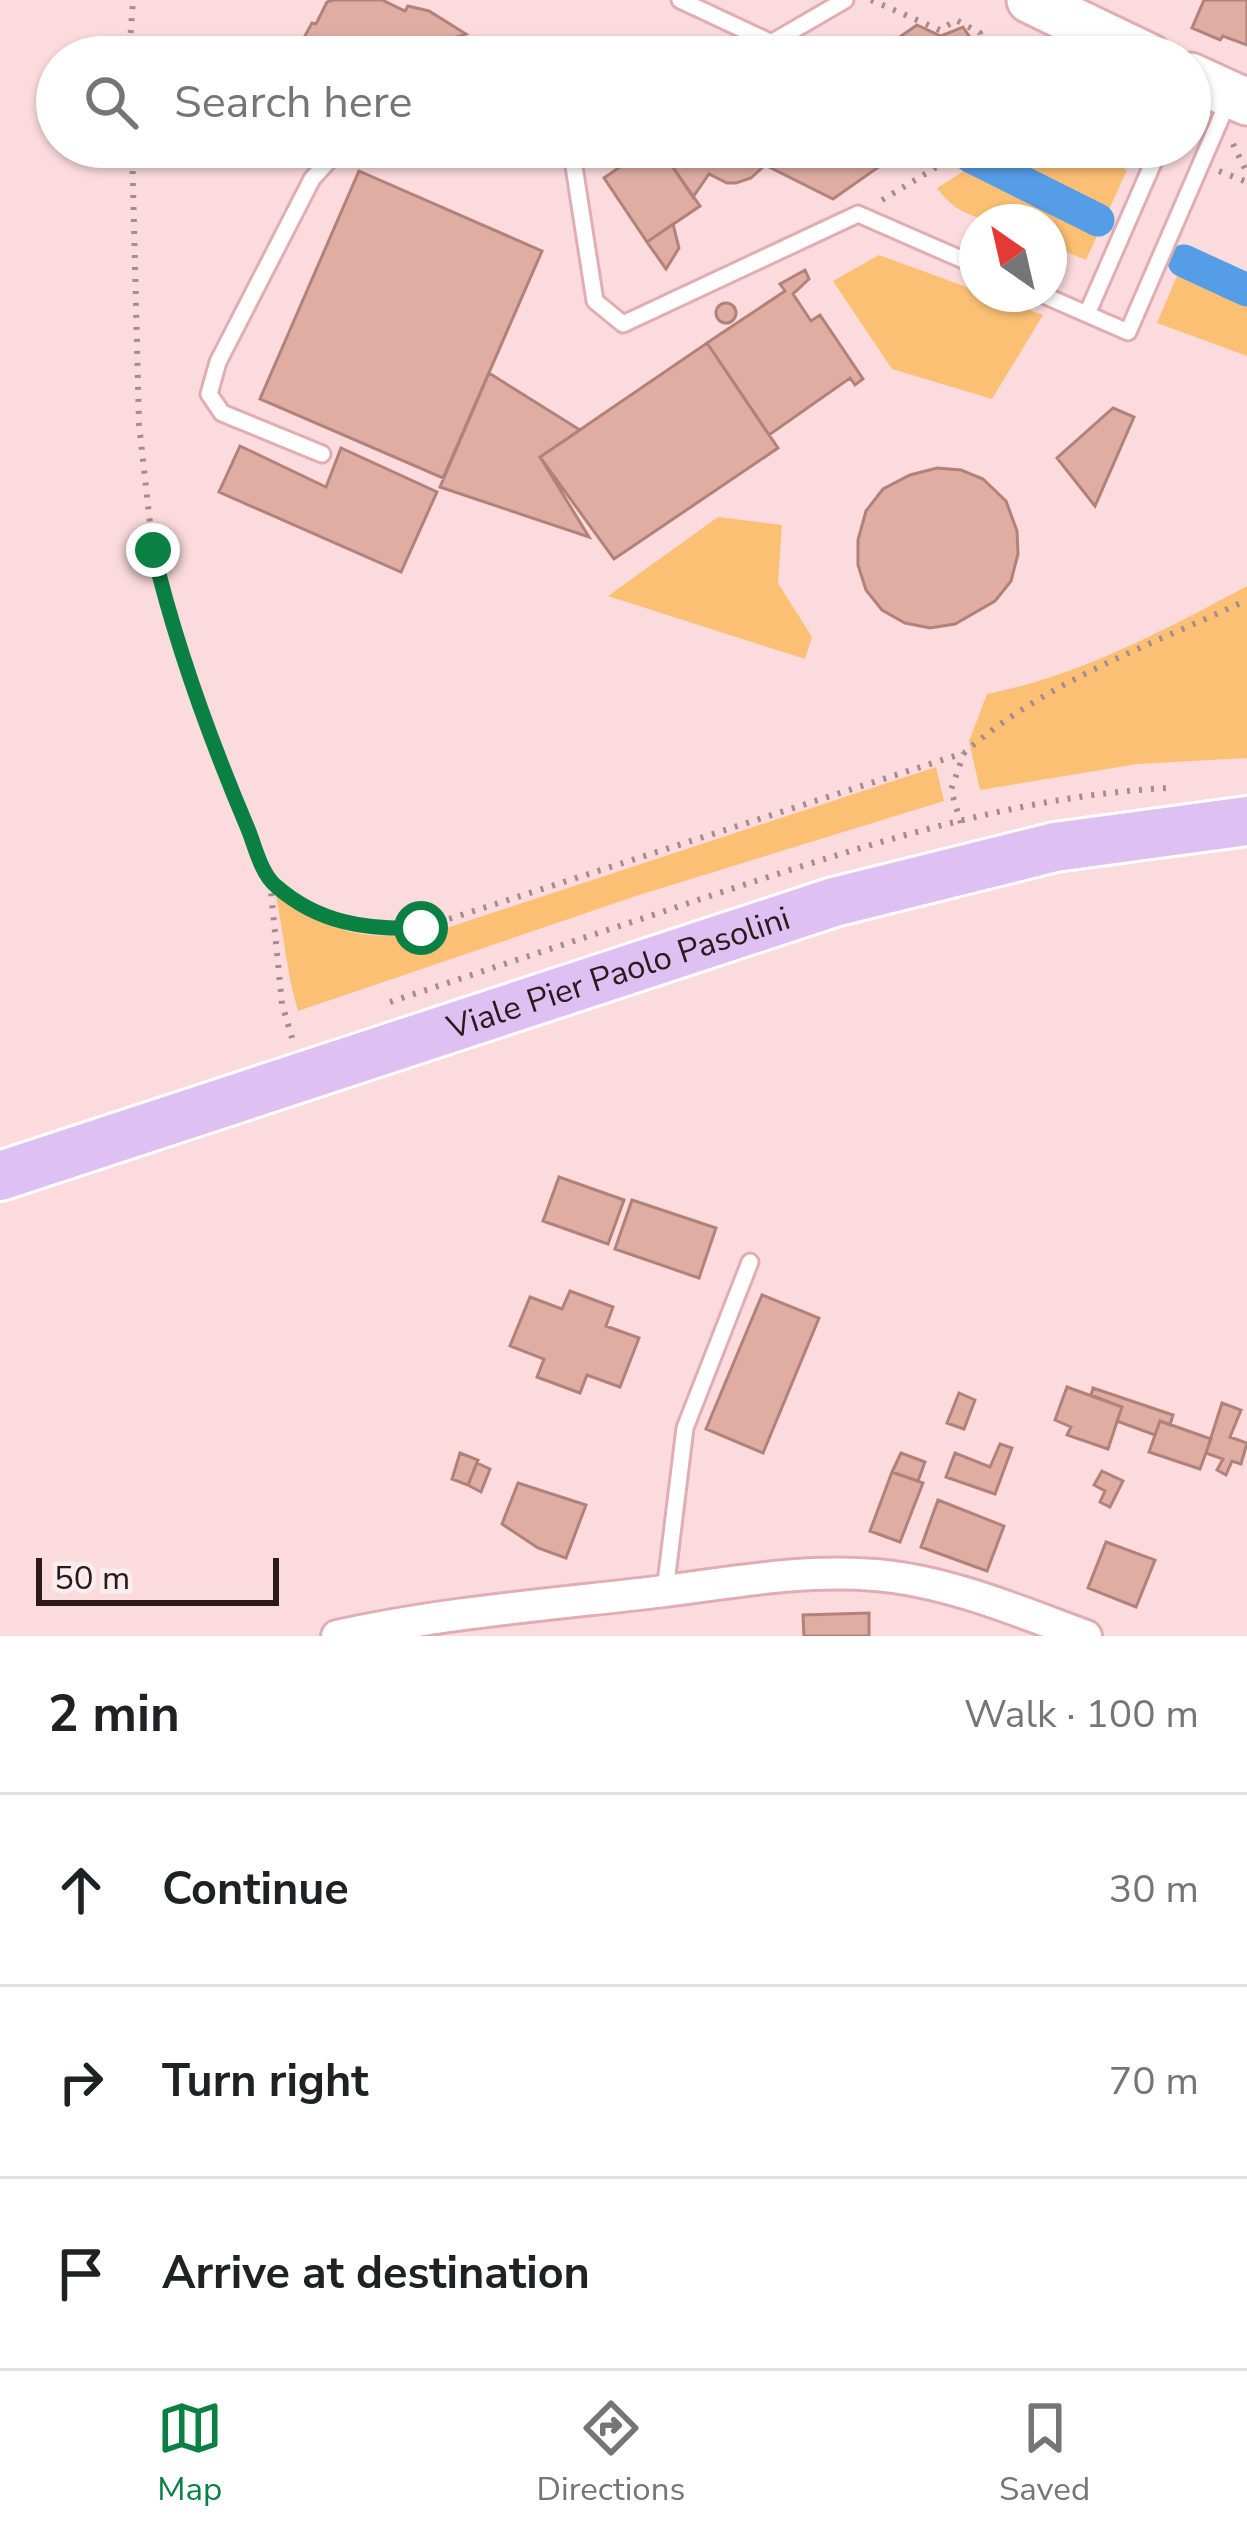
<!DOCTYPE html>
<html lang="en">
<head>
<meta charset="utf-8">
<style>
	:root { --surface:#fff; --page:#f2f2f2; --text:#202124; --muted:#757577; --line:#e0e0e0; --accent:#0b8043 }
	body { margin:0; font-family:"Nunito Sans",sans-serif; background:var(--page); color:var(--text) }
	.compass { position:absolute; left:959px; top:204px; width:108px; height:108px; border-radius:50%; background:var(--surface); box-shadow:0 3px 9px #0004; rotate:326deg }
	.scale { position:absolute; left:36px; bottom:30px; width:243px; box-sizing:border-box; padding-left:12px; border:6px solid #2c191b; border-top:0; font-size:33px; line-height:42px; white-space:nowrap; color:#2c191b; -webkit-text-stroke:9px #f9eeef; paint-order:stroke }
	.stop { position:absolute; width:36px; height:36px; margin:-27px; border:9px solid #0b8043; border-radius:50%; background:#fff }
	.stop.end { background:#0b8043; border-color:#fff; box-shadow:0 3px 12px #0008 }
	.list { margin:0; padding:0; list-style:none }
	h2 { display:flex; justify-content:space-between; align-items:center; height:156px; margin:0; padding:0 48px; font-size:51px }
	h2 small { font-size:39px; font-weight:400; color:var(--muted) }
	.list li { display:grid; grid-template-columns:78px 1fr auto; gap:36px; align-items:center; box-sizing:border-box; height:192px; padding:0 48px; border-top:3px solid var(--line) }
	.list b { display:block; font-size:45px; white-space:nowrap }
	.list em { font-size:39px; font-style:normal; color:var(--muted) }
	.icon { flex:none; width:66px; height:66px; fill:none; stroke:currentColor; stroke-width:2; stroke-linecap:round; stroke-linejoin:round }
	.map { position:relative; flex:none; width:1247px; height:1636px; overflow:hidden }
	.search { position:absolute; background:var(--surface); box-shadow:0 3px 9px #0004; left:36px; right:36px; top:36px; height:132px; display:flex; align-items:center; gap:30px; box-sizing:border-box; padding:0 42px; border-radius:66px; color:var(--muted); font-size:45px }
	.sheet { height:732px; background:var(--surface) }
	nav { display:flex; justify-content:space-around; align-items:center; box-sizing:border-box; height:168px; border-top:3px solid var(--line); background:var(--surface); font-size:33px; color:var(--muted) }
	nav a { display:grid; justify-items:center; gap:6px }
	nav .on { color:var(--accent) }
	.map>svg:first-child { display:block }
</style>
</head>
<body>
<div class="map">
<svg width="1247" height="1636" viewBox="0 0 1247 1636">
	<rect width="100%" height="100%" fill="#fcdbde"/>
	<path fill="#fcc075" d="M1002,147H1073L1127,170L1086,260L1049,245V222C1006,222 964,227 937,188Z
		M1188,250L1247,274V356L1157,323Z
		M879,255L1043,315L992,399L892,369L833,281Z
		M718,517L782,525L778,583L812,637L805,659L608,596Z
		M1247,586V758L1137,764L980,790L969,741L987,694C1079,676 1165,630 1247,586Z
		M936,767L944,801L639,895L298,1011C286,972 284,932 275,892C330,933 358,939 425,935Z"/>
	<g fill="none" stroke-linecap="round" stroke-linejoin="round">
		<path stroke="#559de7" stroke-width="33" d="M970,156L1098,220
			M1184,261L1247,290"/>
	</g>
	<path fill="#e0ada3" stroke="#b28279" stroke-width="3" d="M334,0H382L405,11L408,6L429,11L466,34L399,57H288L295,42L300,45L312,23L316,24L327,2Z
		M1204,0H1247V45L1223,36L1220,40L1192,28Z
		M917,25L941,36L963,27L969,36L962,47L982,57H871Z
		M649,147H659L700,206L647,242L604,178Z
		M659,147H907L833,199L765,165L751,178L736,183H727L709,174L693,197Z
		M359,171L542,251L443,478L260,399Z
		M673,224L679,248L666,269L647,242Z
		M805,270L809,279L793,294L811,321L820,315L863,379L855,385L850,378L769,435L707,343L785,291L780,284Z
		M716 313a10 10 0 1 1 20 0a10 10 0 1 1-20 0Z
		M707,343L778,448L614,559L540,457Z
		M489,373L580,430L540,457L589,537L440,487Z
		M1113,408L1134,417L1095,506L1057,458Z
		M240,446L326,487L341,448L437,492L401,572L219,492Z
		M937,468L961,470L983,479L1006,501L1017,531L1018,554L1011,581L995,601L955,624L930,628L905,623L882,610L866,590L858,565V540L866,511L883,489L910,475Z
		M559,1177L624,1200L608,1244L543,1221Z
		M632,1200L716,1228L699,1278L615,1249Z
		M570,1291L613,1307L606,1326L639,1338L620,1387L587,1375L580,1393L537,1377L544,1359L510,1346L530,1297L562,1309Z
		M762,1295L819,1318L763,1453L706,1429Z
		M1067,1387L1122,1407L1108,1449L1067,1435L1071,1427L1055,1420Z
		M1093,1388L1173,1415L1170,1425L1160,1421L1155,1435L1117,1421L1122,1407L1091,1395Z
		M959,1393L975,1400L964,1429L947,1423Z
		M1222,1403L1241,1410L1230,1437L1247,1443L1241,1464L1232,1461L1226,1475L1217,1470L1223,1459L1206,1453Z
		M1160,1421L1211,1439L1200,1469L1149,1452Z
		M1000,1444L1012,1448L995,1494L946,1477L955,1453L990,1467Z
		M460,1453L478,1460L468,1485L452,1479Z
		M901,1453L925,1462L918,1481L892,1472Z
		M477,1463L490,1469L481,1492L468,1485Z
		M1102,1471L1123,1481L1110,1507L1100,1502L1105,1491L1094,1485Z
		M892,1472L923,1483L900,1542L870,1531Z
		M518,1483L586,1505L566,1558L538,1548L502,1524Z
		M938,1500L1004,1526L987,1571L921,1547Z
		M1106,1542L1155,1560L1136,1607L1088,1588Z
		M869,1613V1636H804L803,1615Z"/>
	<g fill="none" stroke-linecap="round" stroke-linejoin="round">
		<g stroke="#e1adb3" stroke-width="21">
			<path id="service" d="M680,0L772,43
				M747,57L845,0
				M571,147L595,301L623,324L858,214L977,266
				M1041,294L1128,332L1230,97
				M1087,314L1160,147
				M322,454L222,413L209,394L218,362L312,179L341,147
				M665,1591L685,1428L750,1262"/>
		</g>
		<g stroke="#e1adb3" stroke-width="36">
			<path id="minor" d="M337,1636C445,1612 556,1604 665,1591C734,1582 805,1569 875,1575C948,1581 1018,1611 1086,1636"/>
		</g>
		<g stroke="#e1adb3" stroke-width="51">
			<path id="secondary" d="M1030,0L1149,57
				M1190,76L1247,102"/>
		</g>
		<g stroke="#fff" stroke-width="54">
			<g id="primary">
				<path id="s1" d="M0,1176L834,902L1055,847L1247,821"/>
			</g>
		</g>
		<path stroke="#a78c8e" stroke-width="6" stroke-dasharray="3 9" stroke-linecap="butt" d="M871,0L940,30L956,20L980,33L983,52L993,57
			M129,57L133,0
			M1233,144L1247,173
			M132,147L139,424L153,550L174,638L218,758L270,882L282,1004L292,1038
			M1219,171L1247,182
			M882,200L970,147
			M961,823L951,790L964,753
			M270,882C324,923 354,931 421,928L964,753C1044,682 1151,645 1247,600
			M390,1002C501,965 611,929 722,892C866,845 1015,796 1168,788"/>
		<use href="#service" stroke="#fff" stroke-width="15"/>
		<use href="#minor" stroke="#fff" stroke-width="30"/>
		<use href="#secondary" stroke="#fff" stroke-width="45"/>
		<use href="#primary" stroke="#dec1f2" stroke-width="48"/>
	</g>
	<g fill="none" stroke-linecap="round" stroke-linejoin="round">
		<path stroke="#0b8043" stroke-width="15" d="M153,550C176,647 209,737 248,829C255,846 261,874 276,886C318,923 366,930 421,928"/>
	</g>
	<g text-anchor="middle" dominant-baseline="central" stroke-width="9" stroke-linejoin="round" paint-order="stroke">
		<g font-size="33" fill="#2c191b" stroke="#f9eeef">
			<text stroke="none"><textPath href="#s1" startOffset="651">Viale Pier Paolo Pasolini</textPath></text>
		</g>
	</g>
</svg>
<svg class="compass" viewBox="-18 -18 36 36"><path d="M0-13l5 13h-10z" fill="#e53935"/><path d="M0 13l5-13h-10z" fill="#757577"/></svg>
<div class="scale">50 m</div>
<div class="stop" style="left:421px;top:928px"></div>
<div class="stop end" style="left:153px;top:550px"></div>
<div class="search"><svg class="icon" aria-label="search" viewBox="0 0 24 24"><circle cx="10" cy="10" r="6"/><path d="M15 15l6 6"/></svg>Search here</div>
</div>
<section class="sheet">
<h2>2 min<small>Walk · 100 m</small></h2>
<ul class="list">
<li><svg class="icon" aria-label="ahead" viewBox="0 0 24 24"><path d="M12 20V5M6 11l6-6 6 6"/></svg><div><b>Continue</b></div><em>30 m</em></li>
<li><svg class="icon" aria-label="right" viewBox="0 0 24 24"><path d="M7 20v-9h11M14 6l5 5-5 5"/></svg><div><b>Turn right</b></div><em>70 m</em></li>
<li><svg class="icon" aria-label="arrive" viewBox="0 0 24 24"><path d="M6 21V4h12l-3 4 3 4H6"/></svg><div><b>Arrive at destination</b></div></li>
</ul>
</section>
<nav>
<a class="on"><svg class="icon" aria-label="map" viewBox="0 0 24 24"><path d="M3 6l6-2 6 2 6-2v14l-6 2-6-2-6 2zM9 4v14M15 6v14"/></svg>Map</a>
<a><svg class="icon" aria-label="directions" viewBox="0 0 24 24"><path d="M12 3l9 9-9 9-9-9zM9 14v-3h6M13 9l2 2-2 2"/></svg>Directions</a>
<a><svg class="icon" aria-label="saved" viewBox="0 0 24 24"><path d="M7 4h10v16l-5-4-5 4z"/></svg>Saved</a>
</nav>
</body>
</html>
